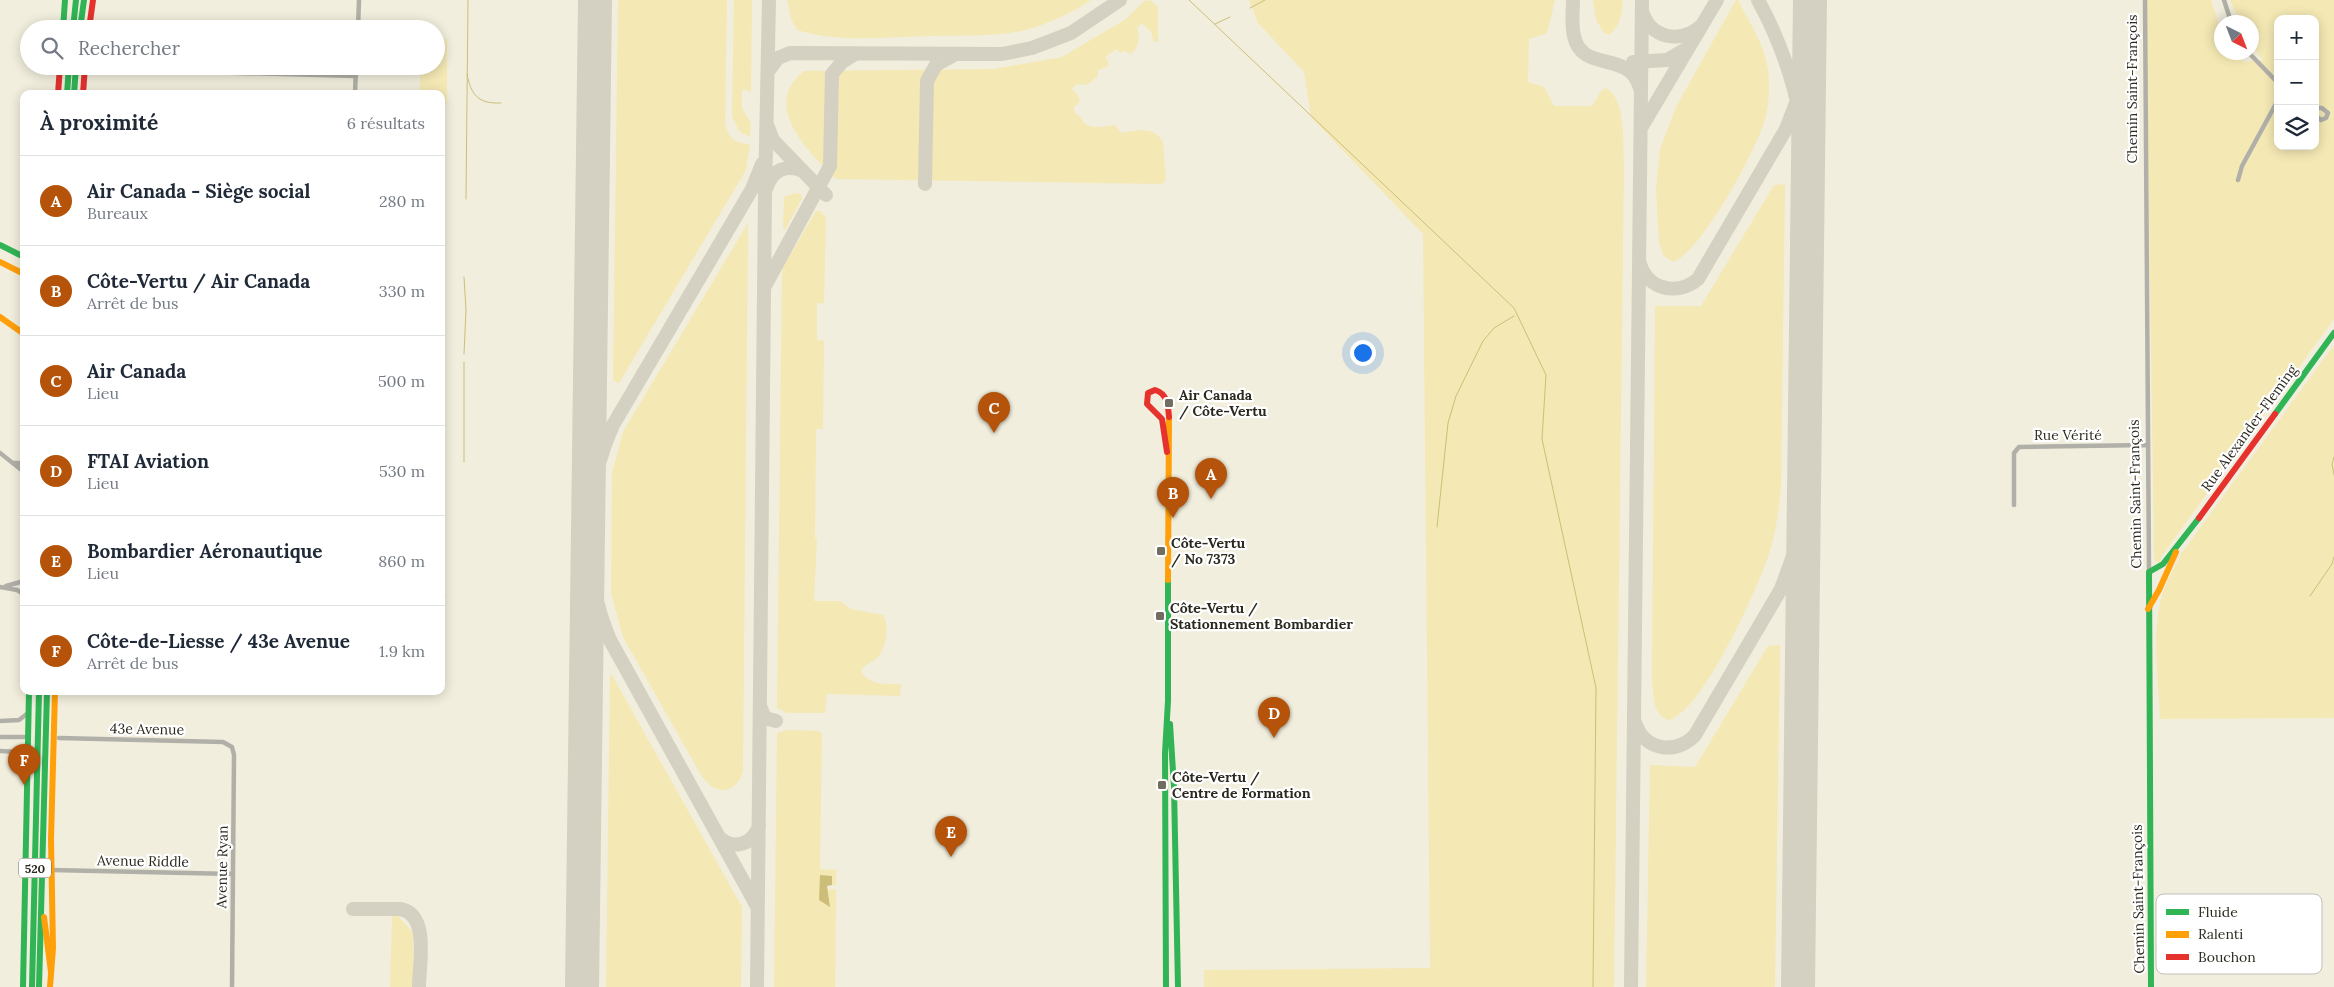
<!DOCTYPE html>
<html lang="fr">
<head>
<meta charset="utf-8">
<style>
	:root { --surface:#fff; --page:#f6f6f7; --text:#1f2937; --muted:#747a83; --line:#e0e1e3; --accent:#b45309 }
	body { margin:0; font-family:Lora,serif; background:var(--page); color:var(--text) }
	.controls { position:absolute; right:15px; top:15px; display:grid; overflow:hidden; border-radius:10px; box-shadow:0 2px 12px #0003 }
	.controls button { width:45px; height:45px; display:grid; place-items:center; padding:0; border:0; border-bottom:1px solid var(--line); background:var(--surface); color:var(--text); font:25px sans-serif }
	.compass { position:absolute; left:2214px; top:15px; width:45px; height:45px; border-radius:50%; background:var(--surface); box-shadow:0 2px 12px #0003; rotate:138deg }
	.you { position:absolute; left:1362px; top:352px; width:18px; height:18px; margin:-12px; border:4px solid #fff; border-radius:50%; background:#1a73e8; box-shadow:0 0 0 8px #1a73e833 }
	.badge { display:grid; place-items:center; width:32px; height:32px; border-radius:50%; background:var(--accent); color:#fff; font-size:16px; font-weight:700 }
	.pin { position:absolute; translate:-50% -41px; filter:drop-shadow(0 1px 2px #0008) }
	.pin::after { content:''; position:absolute; top:26px; width:18px; height:15px; background:inherit; clip-path:polygon(0 0,100% 0,50% 100%) }
	.list { margin:0; padding:0; list-style:none }
	h2 { display:flex; justify-content:space-between; align-items:center; height:65px; margin:0; padding:0 20px; font-size:21px }
	h2 small { font-size:16px; font-weight:400; color:var(--muted) }
	.list li { display:grid; grid-template-columns:32px 1fr auto; gap:15px; align-items:center; box-sizing:border-box; height:90px; padding:0 20px; border-top:1px solid var(--line) }
	.list b { display:block; font-size:19px; white-space:nowrap }
	.list p { margin:0; font-size:16px; white-space:nowrap; color:var(--muted) }
	.list em { font-size:16px; font-style:normal; color:var(--muted) }
	.icon { flex:none; width:28px; height:28px; fill:none; stroke:currentColor; stroke-width:2; stroke-linecap:round; stroke-linejoin:round }
	.map { position:relative; flex:none; width:2334px; height:987px; overflow:hidden }
	.search { position:absolute; background:var(--surface); box-shadow:0 2px 12px #0003; left:20px; top:20px; width:425px; height:55px; display:flex; align-items:center; gap:12px; box-sizing:border-box; padding:0 18px; border-radius:28px; color:var(--muted); font-size:19px }
	.panel { position:absolute; background:var(--surface); box-shadow:0 2px 12px #0003; left:20px; top:90px; width:425px; height:605px; border-radius:10px }
	.map>svg:first-child { display:block }
</style>
</head>
<body>
<div class="map">
<svg width="2334" height="987" viewBox="0 0 2334 987">
	<rect width="100%" height="100%" fill="#f2eedd"/>
	<path fill="#f4e8b4" fill-rule="evenodd" d="M618,0H727L725,123C728,138 735,144 750,144L746,170L619,383L613,380Z
		M734,0H752L751,92L742,89V108L751,123L750,137L740,132L732,117Z
		M787,0H1091C1075,11 1055,20 1036,27C1002,38 965,35 930,36C887,37 839,43 797,30L791,19Z
		M1150,0L1158,7V42H1154L1151,32L1142,23L1137,28C1140,38 1139,47 1131,54L1125,51L1120,53L1117,49L1105,57L1109,63L1107,67L1098,70V76L1087,85L1077,84L1072,89L1077,94L1080,102L1074,107L1075,114L1080,116C1086,132 1102,126 1115,125L1121,133C1136,130 1155,126 1163,142L1166,179L1162,184L836,179C809,152 760,106 804,71L993,69L1062,57L1126,19L1143,2Z
		M1249,0H1555L1547,33L1529,39L1528,82L1544,87L1554,106H1592L1601,91L1606,88C1626,97 1623,148 1624,167L1614,987H1204V970L1430,968L1423,234L1311,117L1304,72L1258,23Z
		M1593,0H1623C1622,13 1620,27 1609,35L1604,33L1596,20Z
		M1736,0H1738C1749,22 1765,45 1768,70C1770,84 1769,102 1766,116C1759,146 1701,253 1673,262L1664,256L1659,243L1656,189L1660,149L1676,107Z
		M2146,0H2211L2221,31L2222,52L2234,53L2245,62L2263,60L2252,46V22H2240L2230,0H2334V319L2161,557L2160,563L2155,561L2154,556ZM2278,19H2315V146H2278Z
		M436,39H447V103L444,106H441V94H420V66H436Z
		M1785,184L1781,487C1779,506 1777,525 1772,544C1764,577 1702,713 1669,720C1652,715 1654,695 1652,680L1655,306H1701L1774,185Z
		M796,193L801,194L802,198L785,230L783,229L784,197Z
		M816,211H820L826,218L824,303H817V340L824,341L823,429H816L815,538L817,539L814,601H840L851,609L883,615C890,626 886,649 877,658C872,662 865,665 861,670C867,686 887,684 901,684L900,696L827,694L825,713H787L777,708L782,273L783,267Z
		M748,223L743,771C736,796 714,795 701,775L623,637L611,593L612,473L623,432Z
		M2334,345V718L2160,719C2159,679 2151,635 2162,596C2166,581 2175,568 2181,554Z
		M1780,645L1775,987H1646L1650,765L1695,767L1768,646Z
		M610,675H612L742,907L741,987H606Z
		M788,730L818,731L822,733L820,869L836,870V885H832V876L820,875L830,894L828,889L836,890L835,987H774L777,733Z
		M392,916H398L413,933L414,987H390Z"/>
	<path fill="#ccbe78" d="M820,875L832,876V885L827,886L830,907L819,900Z"/>
	<g fill="none" stroke-linecap="round" stroke-linejoin="round">
		<path stroke="#ccbe78" stroke-width="1" d="M1189,0L1514,308L1546,375L1542,439L1596,688L1593,987
			M1250,8L1265,0
			M1215,24L1230,17
			M467,74C471,95 478,104 501,103
			M466,199L468,0
			M464,277L466,310L464,354
			M2334,457L2332,464L2334,475
			M464,462V362
			M1437,527L1448,423L1456,396L1483,341L1494,328L1514,316
			M2310,596L2332,564L2334,557"/>
		<path stroke="#d4d0c2" stroke-width="14" d="M1573,0C1573,11 1571,24 1574,36C1582,74 1629,49 1640,88
			M1758,0C1790,58 1806,121 1808,187
			M1642,11C1650,39 1681,44 1701,26
			M1633,62L1667,60L1686,49
			M769,70L778,58L790,53L1002,54L1032,48L1071,33L1120,0
			M768,127L773,140L826,195
			M1641,128L1717,0
			M925,184L927,81L936,65L954,55
			M767,187C772,170 786,164 803,171
			M1640,264C1648,290 1678,296 1698,279L1786,129L1804,82L1810,38
			M765,286L830,166L832,74L842,62L855,54
			M760,706L765,718L776,721
			M1635,722C1643,750 1676,756 1695,735L1781,589L1798,542L1804,501
			M719,837C734,851 753,844 759,826
			M757,906L610,640C581,571 582,494 613,425L752,189L762,164
			M353,909H400C430,914 419,964 419,987
			M583,942L584,987
			M757,987L765,194L769,0
			M1631,987L1642,0"/>
		<path stroke="#d4d0c2" stroke-width="34" d="M582,987L595,0
			M1798,987L1810,0"/>
		<path stroke="#b1b0a8" stroke-width="4.5" d="M2145,0L2149,572
			M2224,0L2231,22
			M358,29L359,0
			M2248,52L2278,83
			M85,69L356,76
			M355,94L356,66
			M2315,113L2318,108H2322L2328,113L2326,118L2321,120L2315,115
			M2238,180L2242,166L2278,100
			M0,453L24,472
			M14,463H24
			M2014,505V453L2019,447L2147,445
			M6,586L24,581
			M0,587L17,590L24,594
			M441,590L443,596L441,601
			M0,721L19,720L28,713
			M0,737H24
			M59,738L223,742L232,747L234,755L232,987
			M0,751L21,752L29,759
			M51,870L233,874"/>
		<path stroke="#30b455" stroke-width="6" d="M63,29L65,0
			M73,29L76,0
			M80,29L84,0
			M67,94L69,66
			M74,94L76,66
			M0,245L24,257
			M2275,414L2334,333
			M1170,724L1174,787L1178,987
			M23,987L29,691
			M32,987L39,691
			M39,987L47,691
			M1166,987L1165,753L1168,701V580
			M2151,987L2149,572L2163,564L2199,518"/>
		<path stroke="#ff9f0a" stroke-width="6" d="M0,262L24,274
			M0,317L24,334
			M1168,580L1169,417
			M2148,609L2159,590L2176,552
			M44,917L51,972
			M50,987L53,948L51,839L55,691"/>
		<path stroke="#e5322d" stroke-width="6" d="M89,29L93,0
			M58,94L60,66
			M83,94L85,66
			M1167,452L1162,419L1147,404L1148,393L1155,390C1168,394 1168,406 1169,417
			M2199,518L2275,414"/>
	</g>
	<g fill="#716e61" stroke="#fff" stroke-width="2">
		<rect x="1164" y="398" width="10" height="10" rx="2.5"/>
		<rect x="1156" y="546" width="10" height="10" rx="2.5"/>
		<rect x="1155" y="611" width="10" height="10" rx="2.5"/>
		<rect x="1157" y="780" width="10" height="10" rx="2.5"/>
	</g>
	<g text-anchor="middle" dominant-baseline="central" stroke-width="4.5" stroke-linejoin="round" paint-order="stroke">
		<rect fill="#fff" stroke="#6b6962" stroke-width="1" x="19" y="858.5" width="32" height="19" rx="4"/>
		<g font-size="12" font-weight="bold" fill="#2b291e">
			<text x="35" y="868">520</text>
		</g>
		<g font-size="14" fill="#2b291e" stroke="#fff">
			<text transform="translate(2132 89) rotate(-90)">Chemin Saint-François</text>
			<text transform="translate(2249 428) rotate(-54)">Rue Alexander-Fleming</text>
			<text x="2068" y="435">Rue Vérité</text>
			<text transform="translate(2135 494) rotate(-91)">Chemin Saint-François</text>
			<text transform="translate(147 729) rotate(1)">43e Avenue</text>
			<text transform="translate(143 861) rotate(1)">Avenue Riddle</text>
			<text transform="translate(222 867) rotate(-89)">Avenue Ryan</text>
			<text transform="translate(2138 899) rotate(-91)">Chemin Saint-François</text>
		</g>
		<g font-size="14" font-weight="bold" fill="#2b291e" stroke="#fff" text-anchor="start">
			<text x="1179" y="395">Air Canada<tspan x="1179" dy="16">/ Côte-Vertu</tspan></text>
			<text x="1171" y="543">Côte-Vertu<tspan x="1171" dy="16">/ No 7373</tspan></text>
			<text x="1170" y="608">Côte-Vertu /<tspan x="1170" dy="16">Stationnement Bombardier</tspan></text>
			<text x="1172" y="777">Côte-Vertu /<tspan x="1172" dy="16">Centre de Formation</tspan></text>
		</g>
	</g>
	<rect x="2156" y="894" width="166" height="80" rx="8" fill="#fff" stroke="#bfbfbc" stroke-width="1"/>
	<rect x="2166" y="909" width="23" height="6" fill="#30b455"/>
	<rect x="2166" y="931" width="23" height="7" fill="#ff9f0a"/>
	<rect x="2166" y="954" width="23" height="6" fill="#e5322d"/>
	<g font-size="14" fill="#2b291e">
		<text x="2198" y="917">Fluide</text>
		<text x="2198" y="939">Ralenti</text>
		<text x="2198" y="962">Bouchon</text>
	</g>
</svg>
<div class="controls">
<button>+</button>
<button>−</button>
<button><svg class="icon" aria-label="layers" viewBox="0 0 24 24"><path d="M12 4l9 5-9 5-9-5zM3 14l9 5 9-5"/></svg></button>
</div>
<svg class="compass" viewBox="-18 -18 36 36"><path d="M0-13l5 13h-10z" fill="#e53935"/><path d="M0 13l5-13h-10z" fill="#747a83"/></svg>
<div class="you"></div>
<div class="pin badge" style="left:1211px;top:499px">A</div>
<div class="pin badge" style="left:1173px;top:518px">B</div>
<div class="pin badge" style="left:994px;top:433px">C</div>
<div class="pin badge" style="left:1274px;top:738px">D</div>
<div class="pin badge" style="left:951px;top:857px">E</div>
<div class="pin badge" style="left:24px;top:785px">F</div>
<div class="search"><svg class="icon" aria-label="search" viewBox="0 0 24 24"><circle cx="10" cy="10" r="6"/><path d="M15 15l6 6"/></svg>Rechercher</div>
<section class="panel">
<h2>À proximité<small>6 résultats</small></h2>
<ul class="list">
<li><span class="badge">A</span><div><b>Air Canada - Siège social</b><p>Bureaux</p></div><em>280 m</em></li>
<li><span class="badge">B</span><div><b>Côte-Vertu / Air Canada</b><p>Arrêt de bus</p></div><em>330 m</em></li>
<li><span class="badge">C</span><div><b>Air Canada</b><p>Lieu</p></div><em>500 m</em></li>
<li><span class="badge">D</span><div><b>FTAI Aviation</b><p>Lieu</p></div><em>530 m</em></li>
<li><span class="badge">E</span><div><b>Bombardier Aéronautique</b><p>Lieu</p></div><em>860 m</em></li>
<li><span class="badge">F</span><div><b>Côte-de-Liesse / 43e Avenue</b><p>Arrêt de bus</p></div><em>1.9 km</em></li>
</ul>
</section>
</div>
</body>
</html>
